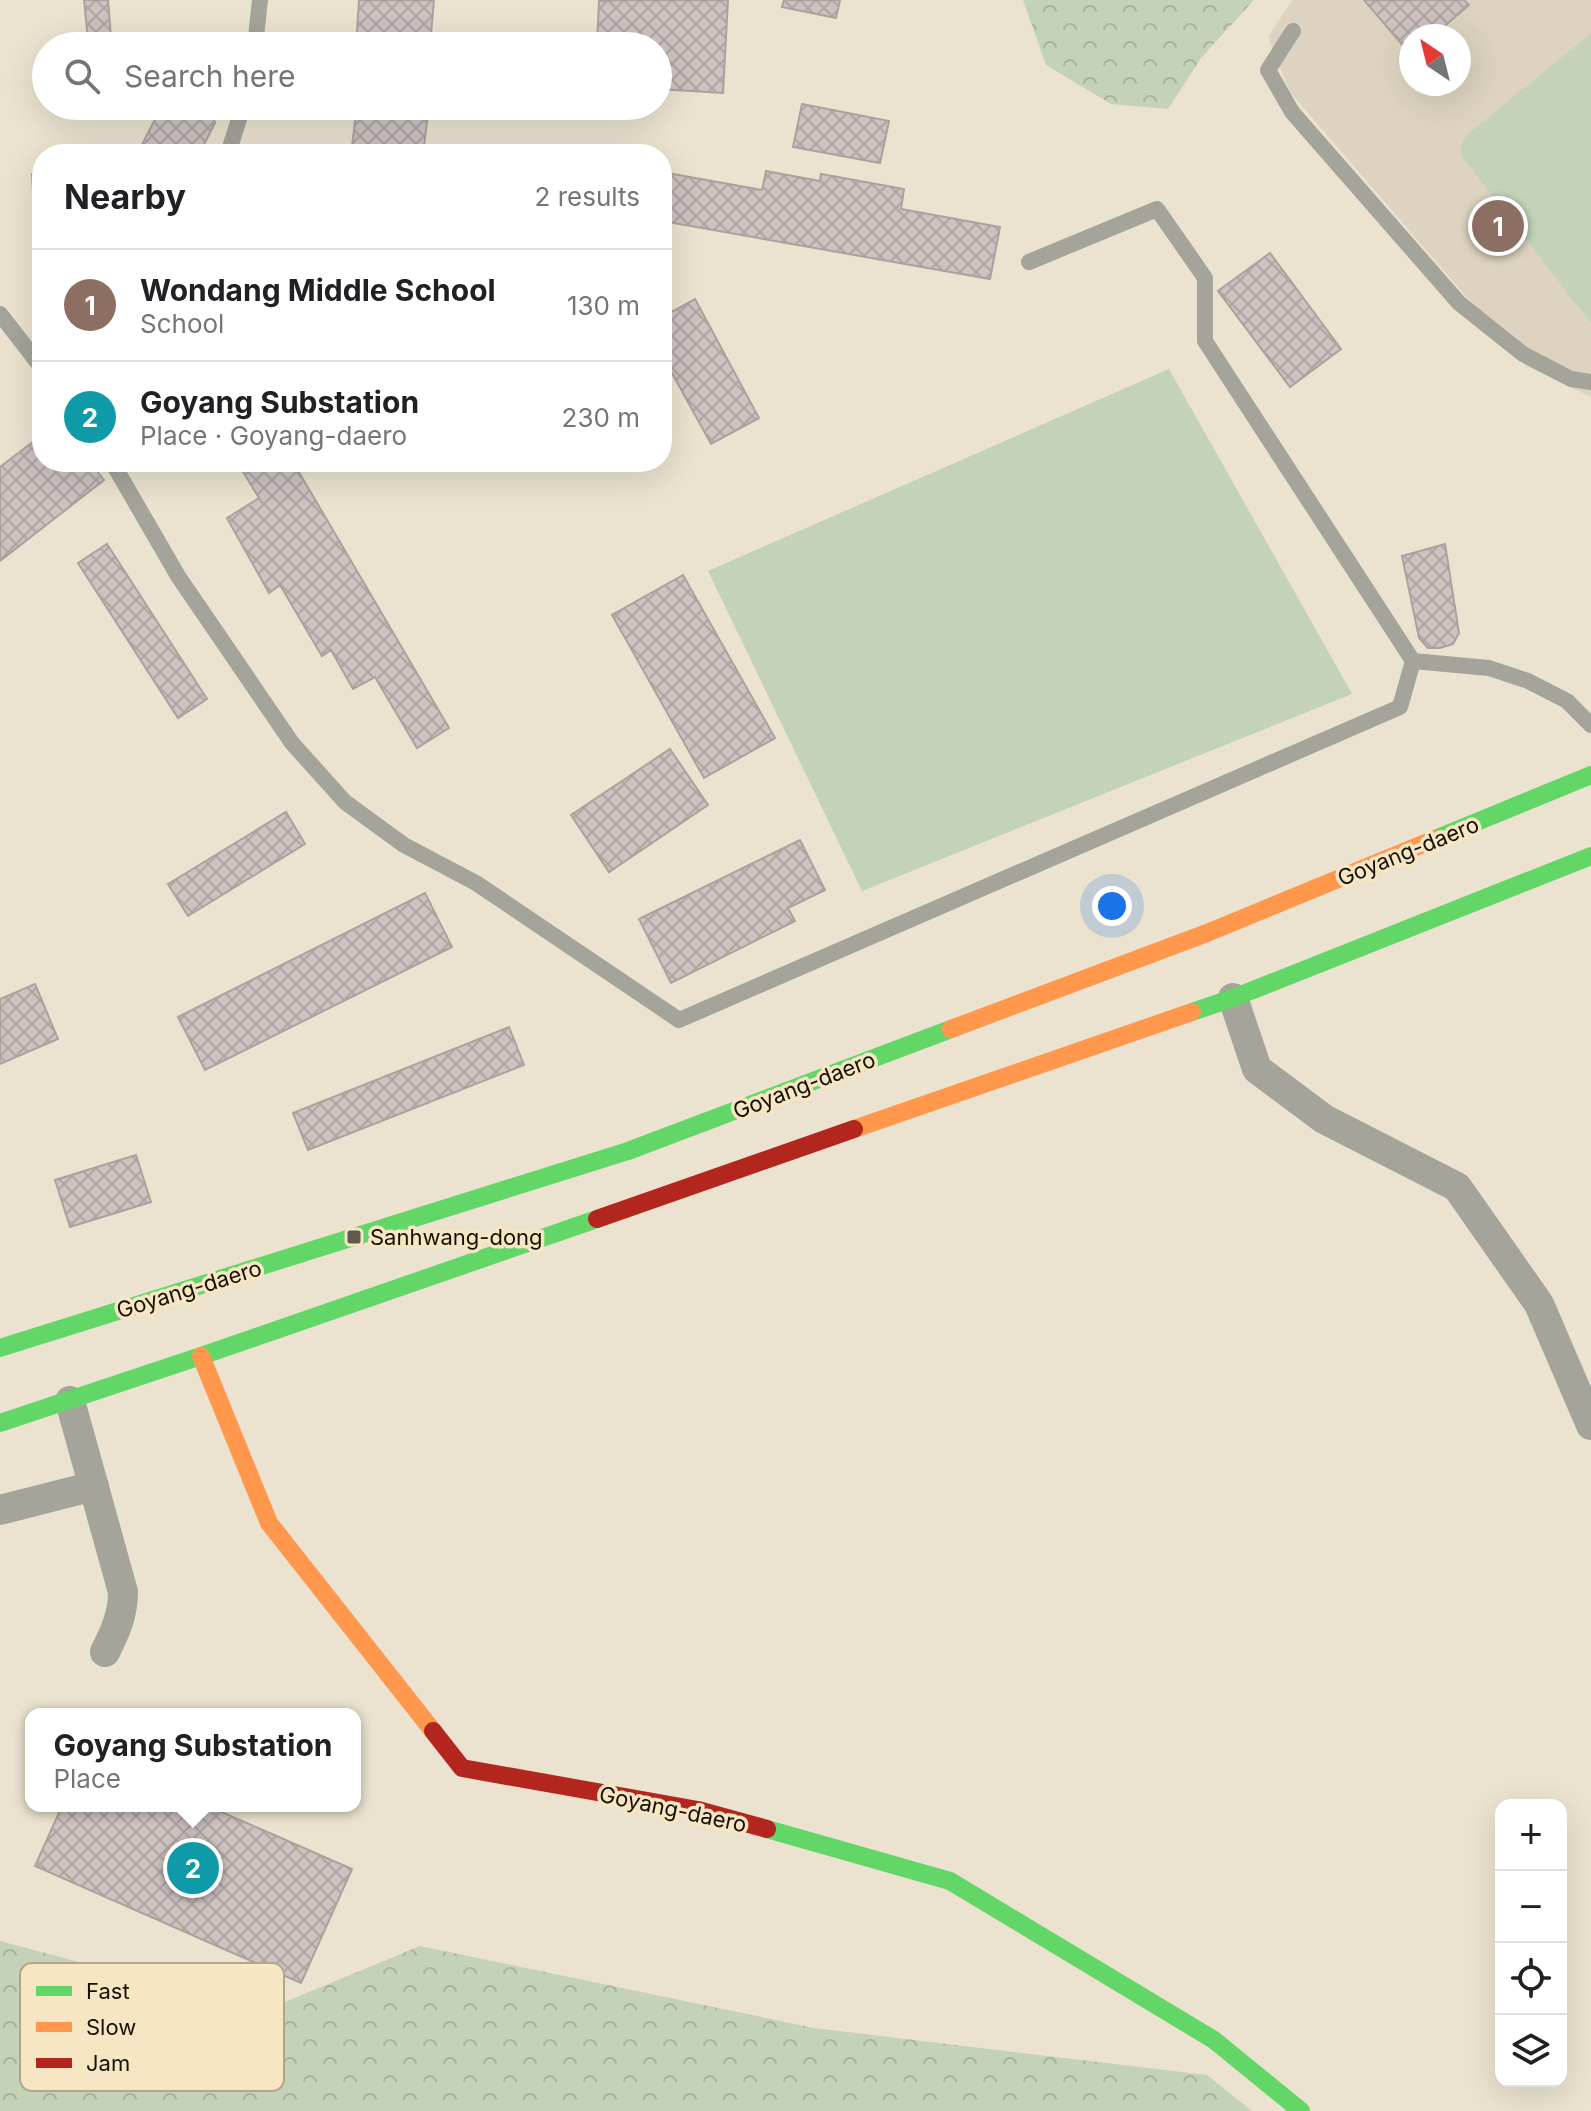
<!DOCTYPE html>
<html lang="en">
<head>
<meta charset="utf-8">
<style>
	:root { --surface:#fff; --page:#f6f6f6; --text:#202124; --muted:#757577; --line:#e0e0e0; --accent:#ea580c }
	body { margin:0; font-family:Inter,sans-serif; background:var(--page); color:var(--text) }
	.controls { position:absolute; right:24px; bottom:24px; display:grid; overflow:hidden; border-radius:16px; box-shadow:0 8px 32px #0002 }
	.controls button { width:72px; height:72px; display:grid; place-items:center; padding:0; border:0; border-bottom:2px solid var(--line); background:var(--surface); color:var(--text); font:40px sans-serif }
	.compass { position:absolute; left:1399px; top:24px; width:72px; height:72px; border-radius:50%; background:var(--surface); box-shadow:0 8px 32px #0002; rotate:325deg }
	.you { position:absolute; left:1112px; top:906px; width:28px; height:28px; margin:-20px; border:6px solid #fff; border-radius:50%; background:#1a73e8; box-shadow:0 0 0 12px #1a73e833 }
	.badge { display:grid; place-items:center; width:52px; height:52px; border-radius:50%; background:var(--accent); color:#fff; font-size:26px; font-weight:700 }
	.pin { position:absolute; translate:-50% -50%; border:4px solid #fff; box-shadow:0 2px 8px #0006 }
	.popup { position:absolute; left:25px; top:1708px; width:336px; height:104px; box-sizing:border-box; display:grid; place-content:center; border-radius:16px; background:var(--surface); filter:drop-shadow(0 2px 6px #0005); font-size:26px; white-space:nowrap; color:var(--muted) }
	.popup b { font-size:30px; color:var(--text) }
	.popup::after { content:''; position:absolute; left:50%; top:100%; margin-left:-16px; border:16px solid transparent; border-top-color:var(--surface) }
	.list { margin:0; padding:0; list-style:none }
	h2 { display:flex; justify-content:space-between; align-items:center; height:104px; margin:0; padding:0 32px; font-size:34px }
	h2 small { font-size:26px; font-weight:400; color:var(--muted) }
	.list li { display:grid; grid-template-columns:52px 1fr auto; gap:24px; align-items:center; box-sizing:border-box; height:112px; padding:0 32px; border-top:2px solid var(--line) }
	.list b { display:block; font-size:30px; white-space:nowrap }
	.list p { margin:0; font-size:26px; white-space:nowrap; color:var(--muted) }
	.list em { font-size:26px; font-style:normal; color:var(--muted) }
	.icon { flex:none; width:44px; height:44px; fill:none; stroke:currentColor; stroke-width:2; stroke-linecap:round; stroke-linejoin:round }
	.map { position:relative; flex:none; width:1591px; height:2111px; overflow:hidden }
	.search { position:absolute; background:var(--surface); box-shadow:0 8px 32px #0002; left:32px; top:32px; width:640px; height:88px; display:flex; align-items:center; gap:20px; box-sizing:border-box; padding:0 28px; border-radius:44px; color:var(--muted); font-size:30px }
	.panel { position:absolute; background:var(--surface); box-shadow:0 8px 32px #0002; left:32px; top:144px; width:640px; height:328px; border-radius:32px }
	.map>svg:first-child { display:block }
</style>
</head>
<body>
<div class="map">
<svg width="1591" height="2111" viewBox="0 0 1591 2111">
	<defs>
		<pattern id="forest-crowns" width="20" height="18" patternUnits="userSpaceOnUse" patternTransform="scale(2)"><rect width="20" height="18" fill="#c3d2b9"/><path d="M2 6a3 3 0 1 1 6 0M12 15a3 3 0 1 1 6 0" fill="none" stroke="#a7b39e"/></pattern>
		<pattern id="building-cross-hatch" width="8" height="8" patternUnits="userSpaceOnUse" patternTransform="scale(2)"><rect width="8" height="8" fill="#cdc2c0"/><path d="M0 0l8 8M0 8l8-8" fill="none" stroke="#afa6a4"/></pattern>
	</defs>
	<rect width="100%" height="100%" fill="#ebe2cf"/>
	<path fill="#ddd3c0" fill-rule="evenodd" d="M1292,0H1591V397L1526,366L1290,92L1268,37ZM1411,36H1459V84H1411Z"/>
	<path fill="url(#forest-crowns)" d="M1023,0H1254L1201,58L1168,109L1111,104L1046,65Z
		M0,1941L263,2011L420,1946L814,2028L1207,2075L1252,2111H0Z"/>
	<path fill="#c3d2b9" d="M1591,33V323L1463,158L1460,146L1467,135Z
		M1169,369L1352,694L862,891L708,571Z"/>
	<path fill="url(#building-cross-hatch)" stroke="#aba29e" stroke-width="2" d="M84,0H108L111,37L88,40Z
		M359,0H434L430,46H356Z
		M625,0H728L723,93L658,89V46H597L599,1Z
		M784,0H840L836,18L782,7Z
		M1364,0H1464L1469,5L1433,36H1411V55Z
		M802,104L889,121L880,163L793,147Z
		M162,106H211L215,123L199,154H137Z
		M357,106H429L423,154H351Z
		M766,171L820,181L821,174L904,189L901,209L1000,227L990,279L662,221V172L762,190Z
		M32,174H42V208L34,209Z
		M1270,253L1341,349L1290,387L1218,291Z
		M695,299L759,418L711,444L662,355V317Z
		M42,435V462H90L104,480L0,561V467Z
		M237,462H293L449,728L417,748L375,677L353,689L331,650L322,656L280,585L269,593L227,518L259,498Z
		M107,544L207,699L178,718L78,563Z
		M1445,544L1459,633L1453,644L1440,648H1428L1419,638L1402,556Z
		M683,575L775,738L704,778L612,615Z
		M670,749L708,805L609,872L571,815Z
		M286,812L305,844L188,916L168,884Z
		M800,840L825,890L788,908L795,921L671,983L639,919Z
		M425,893L452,947L205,1070L178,1017Z
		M35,984L58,1039L0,1064V999Z
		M509,1027L524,1065L308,1150L293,1113Z
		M136,1155L151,1202L70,1227L55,1180Z
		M62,1806H208L352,1869L301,1983L35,1866Z"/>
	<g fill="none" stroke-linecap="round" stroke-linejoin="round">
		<path stroke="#a5a49b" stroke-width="16" d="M1293,31L1268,70L1292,112L1459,303L1523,354L1571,379L1591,382
			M255,46L260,0
			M228,154L243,106
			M0,314L42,368
			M112,462L178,576L292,743L345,802L404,845L476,883L679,1020L1400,707L1413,661L1205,341V278L1157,209L1029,262
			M1413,661L1489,668L1528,681L1567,701L1591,725"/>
		<path stroke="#a5a49b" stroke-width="30" d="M1233,998L1257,1069L1324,1119L1457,1187L1539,1304L1591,1425
			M70,1401L123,1592C123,1615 115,1632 105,1652
			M0,1510L94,1486"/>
		<path stroke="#63d668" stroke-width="18" d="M1435,839L1591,775
			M1192,1012L1233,998L1591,856
			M0,1348L628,1151L951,1029
			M0,1423L201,1356L597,1219
			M767,1829L950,1881L1214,2040L1301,2111"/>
		<path stroke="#ff974d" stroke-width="18" d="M951,1029L1207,933L1435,839
			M854,1129L1192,1012
			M201,1356L269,1523L433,1731"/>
		<path stroke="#b3261e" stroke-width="18" d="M597,1219L854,1129
			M433,1731L462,1768L698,1810L767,1829"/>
	</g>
	<rect fill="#615a4c" stroke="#f7e6c3" stroke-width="3" x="346" y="1229" width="16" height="16" rx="4"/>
	<g text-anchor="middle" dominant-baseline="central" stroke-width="7" stroke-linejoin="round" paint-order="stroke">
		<g font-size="22" fill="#161105" stroke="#f7e6c3">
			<text transform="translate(1408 851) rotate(-22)">Goyang-daero</text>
			<text transform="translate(804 1085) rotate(-21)">Goyang-daero</text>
			<text transform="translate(189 1289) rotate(-17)">Goyang-daero</text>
			<text transform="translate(673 1809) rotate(12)">Goyang-daero</text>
		</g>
		<g font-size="22" fill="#161105" stroke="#f7e6c3" text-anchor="start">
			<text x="370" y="1237">Sanhwang-dong</text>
		</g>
	</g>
	<rect x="20" y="1963" width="264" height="128" rx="12" fill="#f7e6c3" stroke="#b4a68a" stroke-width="2"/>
	<rect x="36" y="1986" width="36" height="10" fill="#63d668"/>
	<rect x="36" y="2022" width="36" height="10" fill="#ff974d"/>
	<rect x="36" y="2058" width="36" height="10" fill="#b3261e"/>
	<g font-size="22" fill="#161105">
		<text x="86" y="1999">Fast</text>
		<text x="86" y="2035">Slow</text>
		<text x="86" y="2071">Jam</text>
	</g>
</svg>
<div class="controls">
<button>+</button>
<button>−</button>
<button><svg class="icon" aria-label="locate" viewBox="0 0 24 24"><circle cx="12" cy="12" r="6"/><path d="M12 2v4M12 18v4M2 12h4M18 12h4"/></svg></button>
<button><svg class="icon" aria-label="layers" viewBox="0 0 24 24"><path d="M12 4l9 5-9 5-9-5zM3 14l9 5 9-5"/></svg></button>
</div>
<svg class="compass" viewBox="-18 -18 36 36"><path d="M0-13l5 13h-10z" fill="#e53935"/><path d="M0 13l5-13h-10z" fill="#757577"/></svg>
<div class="you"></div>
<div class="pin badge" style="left:1498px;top:226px;background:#8d6e63">1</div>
<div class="pin badge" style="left:193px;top:1868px;background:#0f9aa8">2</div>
<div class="popup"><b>Goyang Substation</b>Place</div>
<div class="search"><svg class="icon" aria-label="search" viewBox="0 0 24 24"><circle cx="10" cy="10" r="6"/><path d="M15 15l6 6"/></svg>Search here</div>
<section class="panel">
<h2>Nearby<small>2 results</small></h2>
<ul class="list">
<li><span class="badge" style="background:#8d6e63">1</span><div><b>Wondang Middle School</b><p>School</p></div><em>130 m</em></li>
<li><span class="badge" style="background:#0f9aa8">2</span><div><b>Goyang Substation</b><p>Place · Goyang-daero</p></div><em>230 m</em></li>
</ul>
</section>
</div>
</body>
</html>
